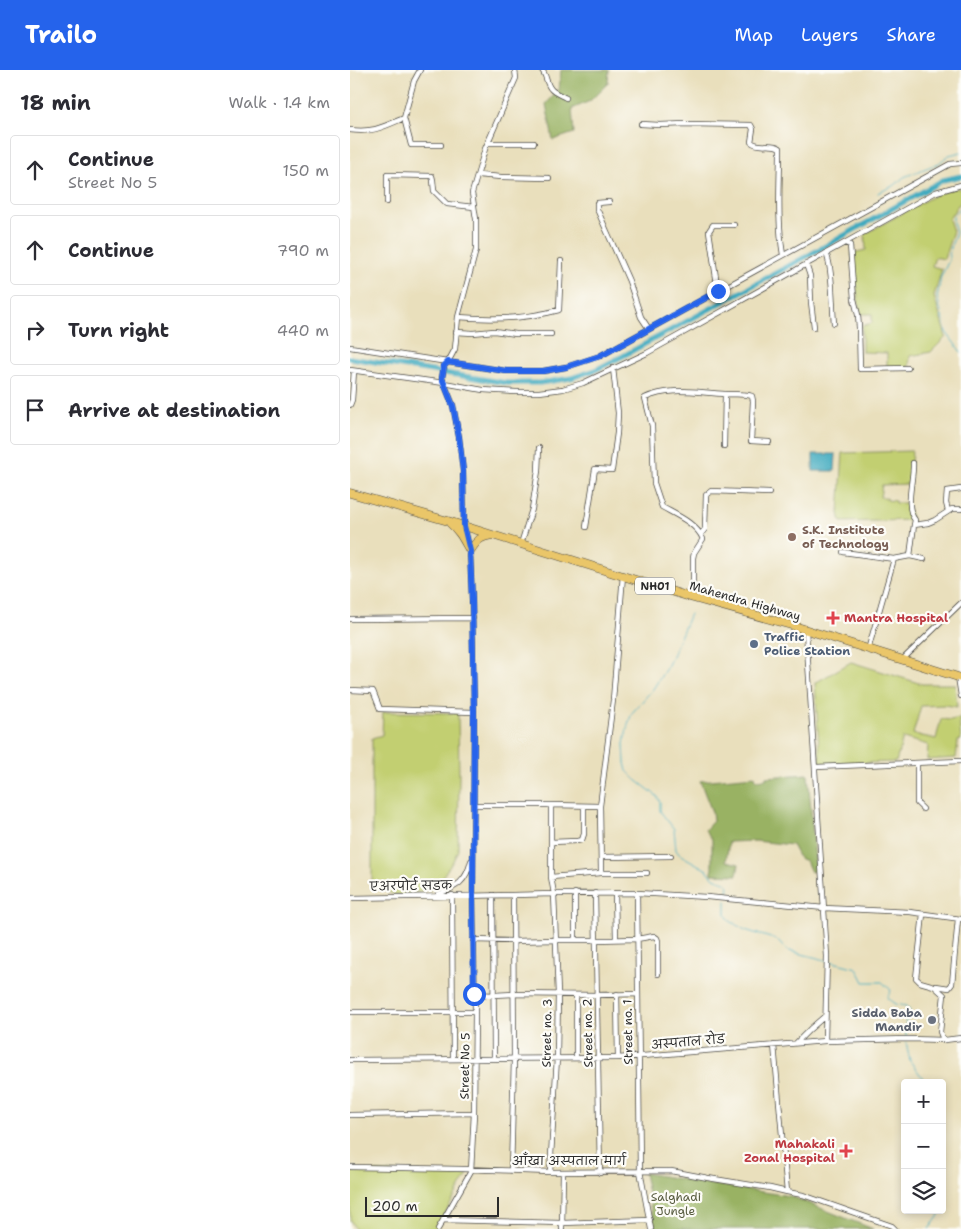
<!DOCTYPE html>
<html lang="en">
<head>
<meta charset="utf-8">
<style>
	:root { --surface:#fff; --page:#f2f2f3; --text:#2b2b33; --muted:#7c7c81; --line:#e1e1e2; --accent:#2563eb }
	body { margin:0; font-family:"Shantell Sans","Playpen Sans Deva",sans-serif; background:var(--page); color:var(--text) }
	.controls { position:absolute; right:15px; bottom:15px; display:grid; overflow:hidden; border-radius:5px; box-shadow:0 2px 8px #0003 }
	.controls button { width:45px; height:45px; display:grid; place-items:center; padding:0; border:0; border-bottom:1px solid var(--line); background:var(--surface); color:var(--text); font:25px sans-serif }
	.scale { position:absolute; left:15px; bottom:12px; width:134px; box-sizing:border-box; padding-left:5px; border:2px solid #2b2b2b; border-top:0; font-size:14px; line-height:18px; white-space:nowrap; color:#2b2b2b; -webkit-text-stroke:4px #fdfcf7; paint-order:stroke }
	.stop { position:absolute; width:15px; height:15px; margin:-11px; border:4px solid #2563eb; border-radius:50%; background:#fff }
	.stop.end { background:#2563eb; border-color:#fff; box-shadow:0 1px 5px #0008 }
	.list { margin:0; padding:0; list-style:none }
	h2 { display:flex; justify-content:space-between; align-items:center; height:65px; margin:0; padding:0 20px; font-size:21px }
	h2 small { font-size:16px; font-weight:400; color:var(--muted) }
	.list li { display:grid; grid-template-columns:32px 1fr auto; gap:15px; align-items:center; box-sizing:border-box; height:70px; margin:0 10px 10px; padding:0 10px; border:1px solid var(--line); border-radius:5px }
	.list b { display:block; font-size:19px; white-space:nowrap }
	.list p { margin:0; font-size:16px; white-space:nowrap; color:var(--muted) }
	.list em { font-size:16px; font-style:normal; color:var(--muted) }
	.icon { flex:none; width:28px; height:28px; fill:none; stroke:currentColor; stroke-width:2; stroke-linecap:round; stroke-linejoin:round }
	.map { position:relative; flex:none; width:611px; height:1159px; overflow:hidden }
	header { display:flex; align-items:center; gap:30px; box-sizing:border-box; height:70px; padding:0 25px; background:var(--accent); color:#fff }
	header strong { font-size:24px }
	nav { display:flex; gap:28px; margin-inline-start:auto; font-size:18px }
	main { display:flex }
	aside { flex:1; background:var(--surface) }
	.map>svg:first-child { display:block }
</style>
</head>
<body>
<header>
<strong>Trailo</strong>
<nav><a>Map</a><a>Layers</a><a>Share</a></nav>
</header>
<main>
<aside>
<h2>18 min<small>Walk · 1.4 km</small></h2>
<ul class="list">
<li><svg class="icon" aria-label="ahead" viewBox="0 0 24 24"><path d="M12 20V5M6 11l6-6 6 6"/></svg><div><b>Continue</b><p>Street No 5</p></div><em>150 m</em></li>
<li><svg class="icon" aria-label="ahead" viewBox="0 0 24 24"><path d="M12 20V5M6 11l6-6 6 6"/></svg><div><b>Continue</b></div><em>790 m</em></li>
<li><svg class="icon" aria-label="right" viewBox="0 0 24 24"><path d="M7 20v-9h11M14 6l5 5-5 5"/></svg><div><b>Turn right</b></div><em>440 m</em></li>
<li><svg class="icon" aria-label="arrive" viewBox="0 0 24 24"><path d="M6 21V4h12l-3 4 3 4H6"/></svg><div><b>Arrive at destination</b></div></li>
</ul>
</aside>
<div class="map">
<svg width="611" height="1159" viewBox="0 0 611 1159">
	<rect width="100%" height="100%" fill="#fdfcf7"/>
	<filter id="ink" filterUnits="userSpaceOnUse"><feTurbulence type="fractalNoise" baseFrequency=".02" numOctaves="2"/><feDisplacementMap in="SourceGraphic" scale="10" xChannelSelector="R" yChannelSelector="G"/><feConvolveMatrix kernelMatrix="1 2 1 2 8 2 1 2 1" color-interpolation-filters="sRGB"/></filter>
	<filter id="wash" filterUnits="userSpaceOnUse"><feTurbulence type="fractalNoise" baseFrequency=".0096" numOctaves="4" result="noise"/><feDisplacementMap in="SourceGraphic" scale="20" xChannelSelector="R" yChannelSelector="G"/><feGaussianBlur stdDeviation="1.12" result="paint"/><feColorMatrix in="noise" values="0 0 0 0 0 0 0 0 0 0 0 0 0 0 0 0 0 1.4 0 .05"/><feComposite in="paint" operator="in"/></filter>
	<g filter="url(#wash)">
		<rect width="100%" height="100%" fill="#e9dfbc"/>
		<path fill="#c2cf71" stroke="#767d4e" d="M605,118L611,119V133L608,135L599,149L603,161L594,189L585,187L582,196L592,199L584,226L596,267L581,282L560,286L559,297H537V283L512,282V256L522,253V244H510L502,183L516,180L515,164L587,124Z
			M562,381L559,414L532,415L530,427L537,428V430L545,431V433H557L562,450L491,452L489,443L493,383Z
			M501,592L572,614H605L607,637L595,635L571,636L563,664L586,669L591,649L601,650L609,648L611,670L608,671L606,688L577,690L578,675L553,668L546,692L470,694L465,613Z
			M33,642L108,643L109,706L108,780L103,791L84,819L53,825H46L22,816V668L32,665Z
			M0,1101L118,1104L86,1159H5L0,1150Z"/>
		<path fill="#99b263" stroke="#626e47" d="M211,0H259L258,13L240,31L222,39L224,63L203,70L196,34L209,20Z
			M458,704L466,801L461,802L456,791L449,788L442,775L406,771L379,772L376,791L389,794L387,805L362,804V769L355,760L363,751L362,742L350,711L405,706L406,710L416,709V707Z
			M294,1103L366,1115L440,1126L523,1159H305Z"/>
		<path fill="#3faabf" stroke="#356a75" d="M463,384H486L485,401H463Z"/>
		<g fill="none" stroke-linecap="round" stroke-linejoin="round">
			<path stroke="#3faabf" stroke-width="1" d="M528,123L545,115L554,107L589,93L599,85L611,82
				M611,137L603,146V153L606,162L605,166L600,178L599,190L591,207L587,227L596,262L611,282
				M340,544L318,595L303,619L282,643L278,654L274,674L275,693L277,701L286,710L307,726L310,732V741L324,759L326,780L329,784L357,800L364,808L377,813L379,817L377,825
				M376,831V845L380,851L395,860L427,870L436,880L507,898L514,912H532L541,920L537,928L545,934L556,936L560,941L556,950V968
				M556,972L560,991L572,1007L573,1013
				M579,1159L588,1147L591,1140"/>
			<path stroke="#3faabf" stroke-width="5" d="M0,288L157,313H190L221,308L245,300L271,287L470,179L593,110L611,106"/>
		</g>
	</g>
	<g filter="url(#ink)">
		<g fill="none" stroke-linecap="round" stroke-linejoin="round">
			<g stroke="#484641" stroke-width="6">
				<path id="street" d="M192,0C197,6 196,14 201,19C204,23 211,25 216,28
					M54,48L61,75H91
					M291,54L310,55L335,54L401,55L403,59L401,72C410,79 421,72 430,78C430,114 427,149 433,185
					M0,60C23,63 33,57 54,48L64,11L70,0
					M138,73H184
					M128,105L151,107L199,108
					M37,132V105L82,106L83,110L84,121L97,134L124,137
					M259,132L247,133V139L279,211L291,247L299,259
					M495,173L500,175L504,229L508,245L509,258L510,299L558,298
					M476,183C483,198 482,235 484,253
					M456,194L460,206L461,232L464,257
					M368,221L359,161L363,155H384
					M108,247C142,250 176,249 209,240L211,191
					M106,262L123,263L144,261L166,264H201
					M0,277L156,301H193L216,297L250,286L600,94L611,93
					M0,300L94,313L133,320L166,322H189L213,319L233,313L297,283L586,122L611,115
					M0,335L2,330L4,301
					M374,376L375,324
					M563,393C564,409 554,437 565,450L564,455
					M598,441L596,433L597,421L611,419
					M236,457L245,399L262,400L267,363L268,343L263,298
					M351,464L355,459L356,425L361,421L419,423
					M171,474L182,439L188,401L189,378
					M493,482L544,489L560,486L574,489
					M560,486L564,455L578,453L585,450L602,439H611
					M343,528V488L344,483L353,469C346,453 326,445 312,437L304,413L302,356L295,328C320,316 348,323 375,324C384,325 393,323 402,326L403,331L401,371L419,372
					M0,549L123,548
					M456,561L477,886L475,971
					M518,580L544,489
					M552,590L611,533
					M608,607L611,626
					M0,620L23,621L30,639L124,642
					M567,693V733L573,739
					M466,697L611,691
					M124,735H201L250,736L263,630L273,505
					M201,772L227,771L232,770L234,764V736
					M251,787L321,786
					M251,803H297
					M201,807L251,803L250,736
					M225,823V870
					M245,823L250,1103
					M265,823L266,869
					M287,823L290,1101L301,1159
					M88,824C107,817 116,812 121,791
					M102,825L103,989
					M143,825L144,989
					M0,828L163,825L204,824L287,823L357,827L474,838L560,842L611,849
					M573,844L566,908L570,912L584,916L594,925L590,962L592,967L595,970
					M123,870L163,871L206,870H246L287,869L304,866L307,868L308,871V904
					M586,916L599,918L602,914L608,849
					M124,924L144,925L164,924L247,925L287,924
					M267,924L268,988
					M0,942H125
					M446,973L460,959L475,946
					M424,975L437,1122L453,1125L542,1156L545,1159
					M226,988V925
					M0,990L268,988L475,971L558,969L595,970L611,968
					M0,1045L124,1043
					M0,1097L112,1099L200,1102L321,1101L358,1108L420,1118L437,1122
					M161,1101L164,989L163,825
					M200,1102L207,988L208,924L204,824L201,807V735
					M93,1150L212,1153L300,1150
					M88,1159L121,1101L124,1043L125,942L123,825L124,642L122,530L120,481L114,456L113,401L109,367L103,335L92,308L94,296L98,292L105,279L108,247L126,180V149L122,123L135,79L166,8L165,0
					M212,1159L213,1102"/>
			</g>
			<g stroke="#484641" stroke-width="9">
				<path id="highway" d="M0,423L98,451L343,528L441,555L611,608
					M100,453C111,463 113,469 120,481C127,471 129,467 142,465"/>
			</g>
			<use href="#street" stroke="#fff" stroke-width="4.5"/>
			<use href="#highway" stroke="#eac669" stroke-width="8"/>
		</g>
	</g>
	<g fill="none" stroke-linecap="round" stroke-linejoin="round" filter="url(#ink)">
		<path stroke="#2563eb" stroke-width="6" d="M124,924L123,825L124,642L122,530L120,481L114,456L113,401L109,367L103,336L92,308L94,296L98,292L156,301H193L216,297L250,286L368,221"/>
	</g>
	<circle fill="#8d6e63" stroke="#fdfcf7" stroke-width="2" cx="442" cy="467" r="5"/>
	<g fill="#e0444e" stroke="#fdfcf7" stroke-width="2">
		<path d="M480.5 540.5h5v5h5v5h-5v5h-5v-5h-5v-5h5z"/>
		<path d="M493.5 1073.5h5v5h5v5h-5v5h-5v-5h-5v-5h5z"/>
	</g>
	<circle fill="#5c6f8a" stroke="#fdfcf7" stroke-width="2" cx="404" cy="574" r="5"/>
	<circle fill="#6b7280" stroke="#fdfcf7" stroke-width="2" cx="582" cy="950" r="5"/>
	<g text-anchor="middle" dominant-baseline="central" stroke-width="4.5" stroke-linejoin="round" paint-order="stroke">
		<rect fill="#fdfcf7" stroke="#6a6a68" stroke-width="1" x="285" y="507.5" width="40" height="17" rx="4"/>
		<g font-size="11" font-weight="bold" fill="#2b2b2b">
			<text x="305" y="516">NH01</text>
		</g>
		<g font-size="12" font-weight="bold" fill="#785e54" stroke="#fdfcf7" text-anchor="start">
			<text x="452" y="460">S.K. Institute<tspan x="452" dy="14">of Technology</tspan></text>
		</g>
		<g font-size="12" fill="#2b2b2b" stroke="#fdfcf7">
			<text transform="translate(395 531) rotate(16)">Mahendra Highway</text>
			<text transform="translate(61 816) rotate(-1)">एअरपोर्ट सडक</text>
			<text transform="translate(278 962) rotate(-91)">Street no. 1</text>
			<text transform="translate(197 963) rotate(-89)">Street no. 3</text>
			<text transform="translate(238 963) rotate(-91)">Street no. 2</text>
			<text transform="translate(338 972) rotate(-5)">अस्पताल रोड</text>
			<text transform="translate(115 996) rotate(-89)">Street No 5</text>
			<text x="219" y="1091">आँखा अस्पताल मार्ग</text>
		</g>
		<g font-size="12" font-weight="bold" fill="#be3a42" stroke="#fdfcf7" text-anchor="start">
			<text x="494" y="548">Mantra Hospital</text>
			<text x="485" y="1074" text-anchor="end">Mahakali<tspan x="485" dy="14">Zonal Hospital</tspan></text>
		</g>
		<g font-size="12" font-weight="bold" fill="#4e5e75" stroke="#fdfcf7" text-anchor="start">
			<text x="414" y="567">Traffic<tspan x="414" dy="14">Police Station</tspan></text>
		</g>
		<g font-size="12" font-weight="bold" fill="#5b616d" stroke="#fdfcf7" text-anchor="end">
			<text x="572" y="943">Sidda Baba<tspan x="572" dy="14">Mandir</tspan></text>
		</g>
		<g font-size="12" fill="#585c40" stroke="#fdfcf7">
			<text x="326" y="1127">Salghadi<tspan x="326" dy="14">Jungle</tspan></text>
		</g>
	</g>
</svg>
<div class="controls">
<button>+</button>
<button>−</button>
<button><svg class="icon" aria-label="layers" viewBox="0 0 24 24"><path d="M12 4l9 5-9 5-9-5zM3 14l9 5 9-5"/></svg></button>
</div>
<div class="scale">200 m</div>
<div class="stop" style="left:124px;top:924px"></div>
<div class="stop end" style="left:368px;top:221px"></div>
</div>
</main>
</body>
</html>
